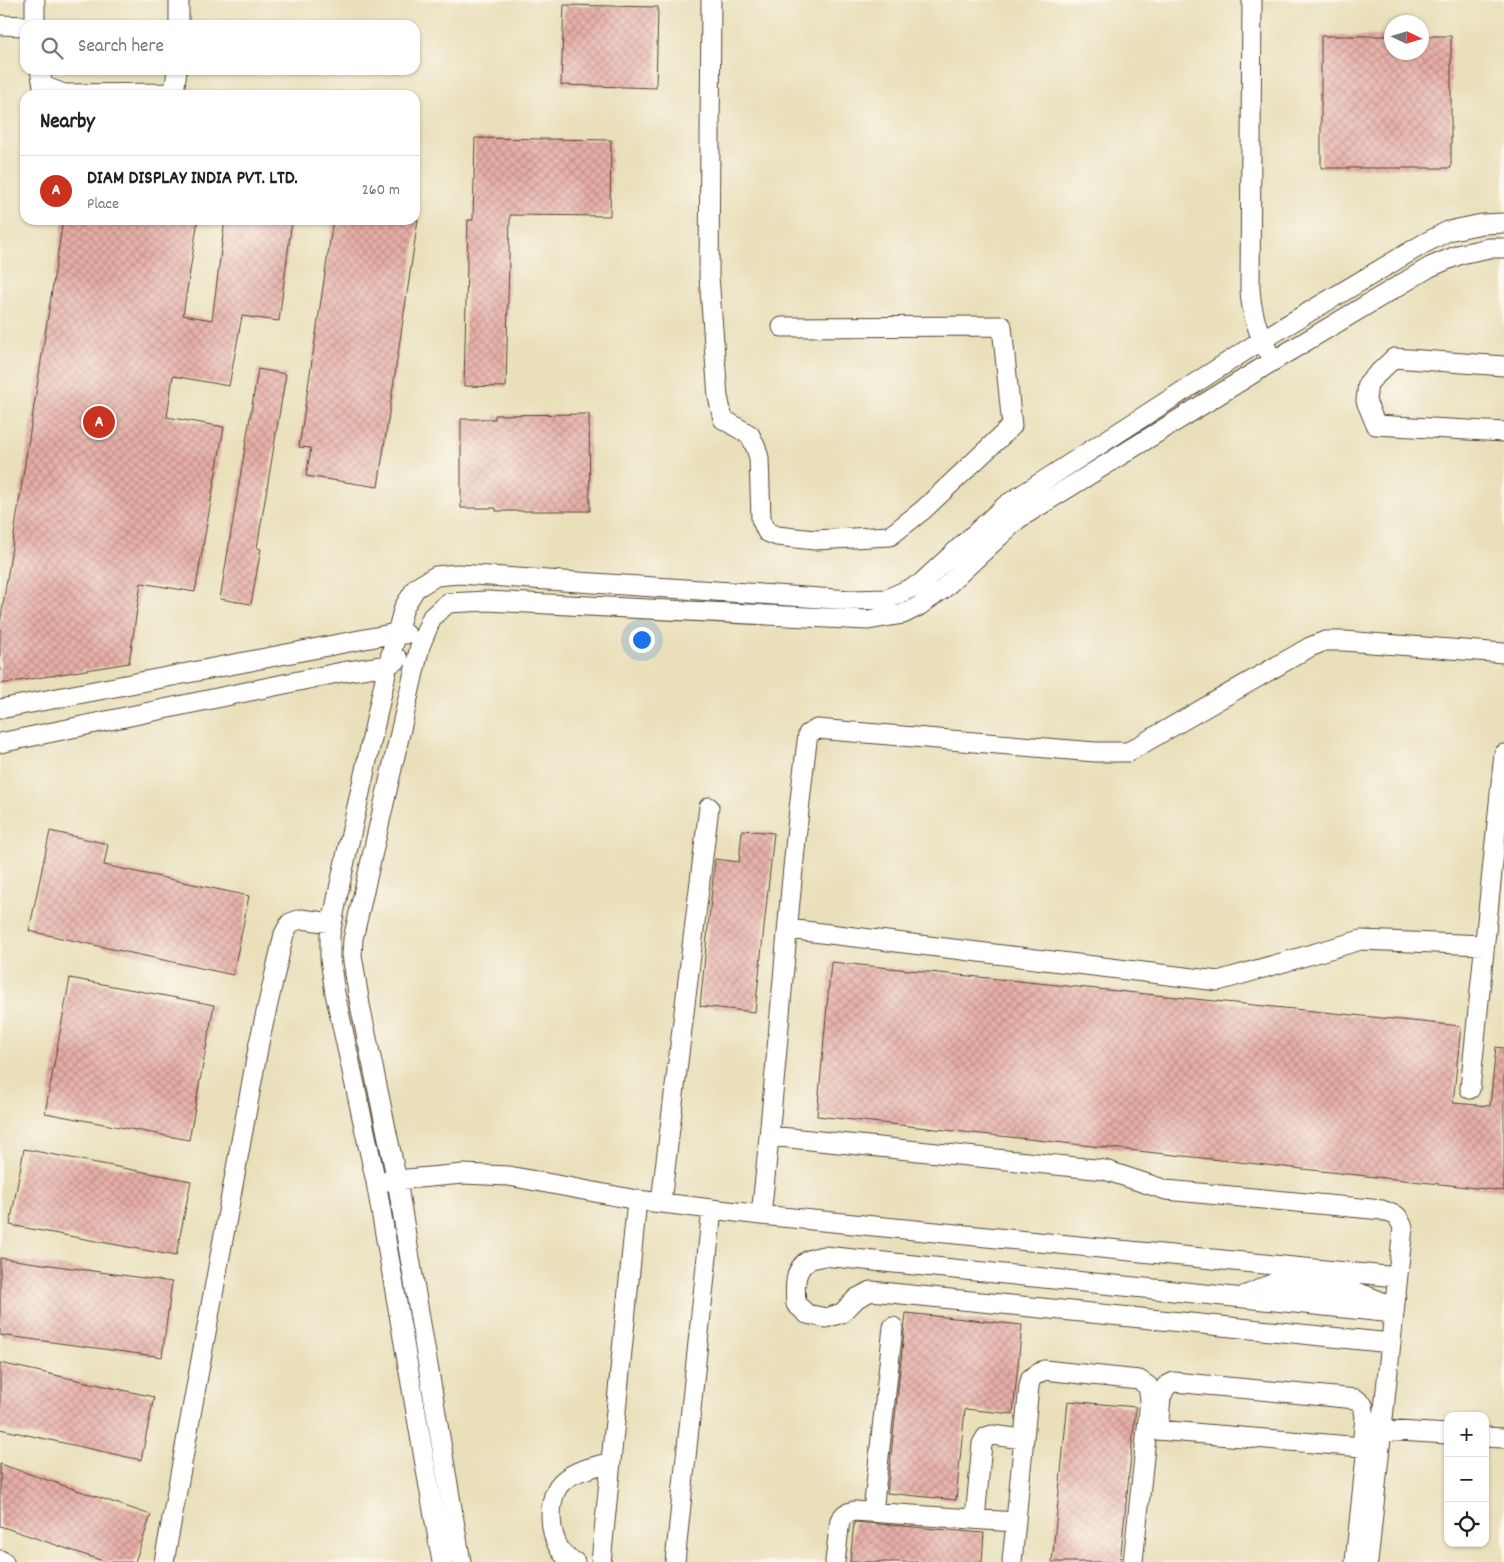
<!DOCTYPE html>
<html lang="en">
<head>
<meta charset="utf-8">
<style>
	:root { --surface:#fff; --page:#f6f6f6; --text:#222; --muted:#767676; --line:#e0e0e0; --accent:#c8321e }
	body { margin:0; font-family:Dekko,sans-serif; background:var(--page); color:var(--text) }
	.controls { position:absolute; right:15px; bottom:15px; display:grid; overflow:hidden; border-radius:10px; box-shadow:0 1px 4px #0004 }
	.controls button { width:45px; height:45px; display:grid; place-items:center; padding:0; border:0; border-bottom:1px solid var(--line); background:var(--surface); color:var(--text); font:25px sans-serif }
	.compass { position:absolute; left:1384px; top:15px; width:45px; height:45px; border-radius:50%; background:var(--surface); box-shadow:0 1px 4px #0004; rotate:94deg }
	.you { position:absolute; left:641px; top:639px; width:18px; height:18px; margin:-12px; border:4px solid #fff; border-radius:50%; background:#1a73e8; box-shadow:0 0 0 8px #1a73e833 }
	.badge { display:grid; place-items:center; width:32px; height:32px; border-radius:50%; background:var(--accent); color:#fff; font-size:16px; font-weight:700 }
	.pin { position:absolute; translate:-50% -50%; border:2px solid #fff; box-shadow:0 1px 5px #0006 }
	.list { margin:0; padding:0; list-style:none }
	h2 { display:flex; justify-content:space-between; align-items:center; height:65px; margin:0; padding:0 20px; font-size:21px }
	h2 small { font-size:16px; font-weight:400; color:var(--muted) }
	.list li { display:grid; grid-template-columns:32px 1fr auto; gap:15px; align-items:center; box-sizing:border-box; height:70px; padding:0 20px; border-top:1px solid var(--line) }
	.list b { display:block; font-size:19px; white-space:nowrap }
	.list p { margin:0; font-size:16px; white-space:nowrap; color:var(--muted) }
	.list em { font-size:16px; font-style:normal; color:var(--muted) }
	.icon { flex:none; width:28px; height:28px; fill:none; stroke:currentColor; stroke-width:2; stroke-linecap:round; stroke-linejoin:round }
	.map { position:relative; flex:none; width:1504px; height:1562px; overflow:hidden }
	.search { position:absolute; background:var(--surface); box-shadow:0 1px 4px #0004; left:20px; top:20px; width:400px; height:55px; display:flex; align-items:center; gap:12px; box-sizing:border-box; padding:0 18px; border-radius:15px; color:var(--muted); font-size:19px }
	.panel { position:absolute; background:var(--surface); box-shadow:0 1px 4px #0004; left:20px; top:90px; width:400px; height:135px; border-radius:15px }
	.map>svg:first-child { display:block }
</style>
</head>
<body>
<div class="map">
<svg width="1504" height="1562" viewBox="0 0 1504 1562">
	<defs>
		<pattern id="building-cross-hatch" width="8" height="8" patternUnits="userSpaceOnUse" patternTransform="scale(1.25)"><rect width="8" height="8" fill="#e7aea7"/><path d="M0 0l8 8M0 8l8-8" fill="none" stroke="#bc8e87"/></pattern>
	</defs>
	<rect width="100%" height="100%" fill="#fbf7ec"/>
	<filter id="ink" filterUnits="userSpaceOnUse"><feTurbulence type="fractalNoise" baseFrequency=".02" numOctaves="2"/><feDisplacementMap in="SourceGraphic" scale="10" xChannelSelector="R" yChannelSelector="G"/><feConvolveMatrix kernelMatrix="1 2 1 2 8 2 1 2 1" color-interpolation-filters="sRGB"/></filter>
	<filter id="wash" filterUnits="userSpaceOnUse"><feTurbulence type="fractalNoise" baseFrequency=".0096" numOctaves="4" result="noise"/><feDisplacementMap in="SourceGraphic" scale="20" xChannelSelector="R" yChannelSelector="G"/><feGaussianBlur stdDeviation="1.12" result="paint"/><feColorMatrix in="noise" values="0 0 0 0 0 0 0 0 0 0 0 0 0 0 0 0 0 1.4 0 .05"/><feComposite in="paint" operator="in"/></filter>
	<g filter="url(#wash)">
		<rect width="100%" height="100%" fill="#e9dfba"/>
		<g id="blocks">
			<path fill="url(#building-cross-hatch)" d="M564,5L658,7L656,88L561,85Z
				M1321,36H1392V52H1422V36H1451V168H1321Z
				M475,138L611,140L610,216L510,215L506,387L464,386L468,220H473Z
				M63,220H198L183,315L212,320L225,220H292L279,321L242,316L229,386L173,376L167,417L224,427L195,592L141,583L129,663L0,684V624Z
				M333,220H418L378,487L306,476L311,448L299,447Z
				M258,369L286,374L257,548L261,549L251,604L220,599Z
				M589,414L590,511H496V508H461V419H495V415Z
				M742,830L774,833L755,1012L700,1006L715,859L739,862Z
				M50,831L108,844L104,865L249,896L233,975L29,931Z
				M831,962L1461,1026L1453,1103L1490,1106L1496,1047L1504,1048V1191L817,1116Z
				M70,978L214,1005L189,1140L45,1113Z
				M24,1149L191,1181L176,1256L10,1225Z
				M0,1258L172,1282L162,1357L0,1335Z
				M906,1313L1022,1325L1013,1414L965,1409L956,1500L887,1493Z
				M0,1363L154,1397L141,1460L0,1429Z
				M1068,1401L1136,1407L1120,1562H1052Z
				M0,1464L151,1515L135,1562H106L0,1526Z
				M855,1522L984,1533L982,1562H850L854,1523Z"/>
		</g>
	</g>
	<g filter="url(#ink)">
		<use href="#blocks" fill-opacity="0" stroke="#554535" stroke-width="1"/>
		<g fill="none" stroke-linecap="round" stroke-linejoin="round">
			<g stroke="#554535" stroke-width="21">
				<path id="minor" d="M711,0L709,276L718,397L723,419L750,435L756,448L759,458L761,519L767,532L777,536L815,540L890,536L923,510L1012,426L1002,326L782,327
					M1252,0L1250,289C1251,312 1257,331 1268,351
					M0,25L25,26
					M35,25V0
					M179,25V0
					M40,70L43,86L64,94L174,93L177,70
					M1504,366L1394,358L1368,383L1366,401L1376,425L1504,432
					M0,709L396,633L406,634
					M0,743L342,672L388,665L398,659
					M788,929L1218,981L1361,940L1484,945
					M1470,1089L1504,754
					M770,1136L1105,1170L1166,1190L1382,1210L1397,1216L1403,1227L1368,1562
					M385,1181L463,1174L509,1176L637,1200L761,1215L1397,1277
					M661,1202L709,807
					M761,1215C779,1055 787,894 808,734L817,729L1095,752H1128L1310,647L1325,641H1344L1504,653
					M1242,1297L1274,1283L1357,1292L1380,1301L1391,1310
					M1391,1343L871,1291L857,1298L842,1313L826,1318L807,1314L796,1304C795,1289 793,1269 809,1260C813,1258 820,1257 824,1256L1394,1313
					M1159,1419L1161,1398L1166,1386L1174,1382L1356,1399L1363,1405L1365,1417L1362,1447
					M1157,1430L1362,1447L1374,1446
					M1382,1430L1448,1434
					M1485,1437L1503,1438
					M873,1512L893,1327
					M975,1519L982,1444L986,1437L992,1435L1023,1439
					M0,1560L4,1562
					M164,1562L259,1043L284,934L290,923L301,919L332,923
					M442,1562L376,1182L335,993L330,959V934L340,884L388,665L404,607L416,588L436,576L458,574L851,600L887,599L920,584L1006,505L1262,340L1423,244L1448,231L1482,224L1504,223
					M461,1562L397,1181L360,1005L352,955L353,939L420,646L432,617L448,603L487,601L868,620L903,614L919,606L942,590L1018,519L1273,361L1430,267L1461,254L1489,248H1504
					M575,1562C549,1554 544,1501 561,1483C574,1470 594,1467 611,1462
					M601,1562L637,1200
					M675,1562L712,1209
					M835,1562L840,1520L845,1514L854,1511L1015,1522
					M1012,1562L1029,1386L1031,1378L1044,1370L1139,1380L1148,1386L1150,1400L1133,1562
					M1355,1562L1367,1446"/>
			</g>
			<use href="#minor" stroke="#fff" stroke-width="19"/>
		</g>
	</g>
</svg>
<div class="controls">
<button>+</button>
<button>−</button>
<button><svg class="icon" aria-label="locate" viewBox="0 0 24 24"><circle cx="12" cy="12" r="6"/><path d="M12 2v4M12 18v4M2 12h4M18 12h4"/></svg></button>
</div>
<svg class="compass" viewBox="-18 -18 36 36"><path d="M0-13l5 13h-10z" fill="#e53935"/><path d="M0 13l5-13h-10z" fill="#767676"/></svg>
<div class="you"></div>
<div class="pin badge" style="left:99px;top:422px">A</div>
<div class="search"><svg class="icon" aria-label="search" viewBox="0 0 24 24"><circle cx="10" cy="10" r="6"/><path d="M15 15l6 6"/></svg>Search here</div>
<section class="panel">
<h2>Nearby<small></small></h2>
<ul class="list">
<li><span class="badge">A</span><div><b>DIAM DISPLAY INDIA PVT. LTD.</b><p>Place</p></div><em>260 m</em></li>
</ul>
</section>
</div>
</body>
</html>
